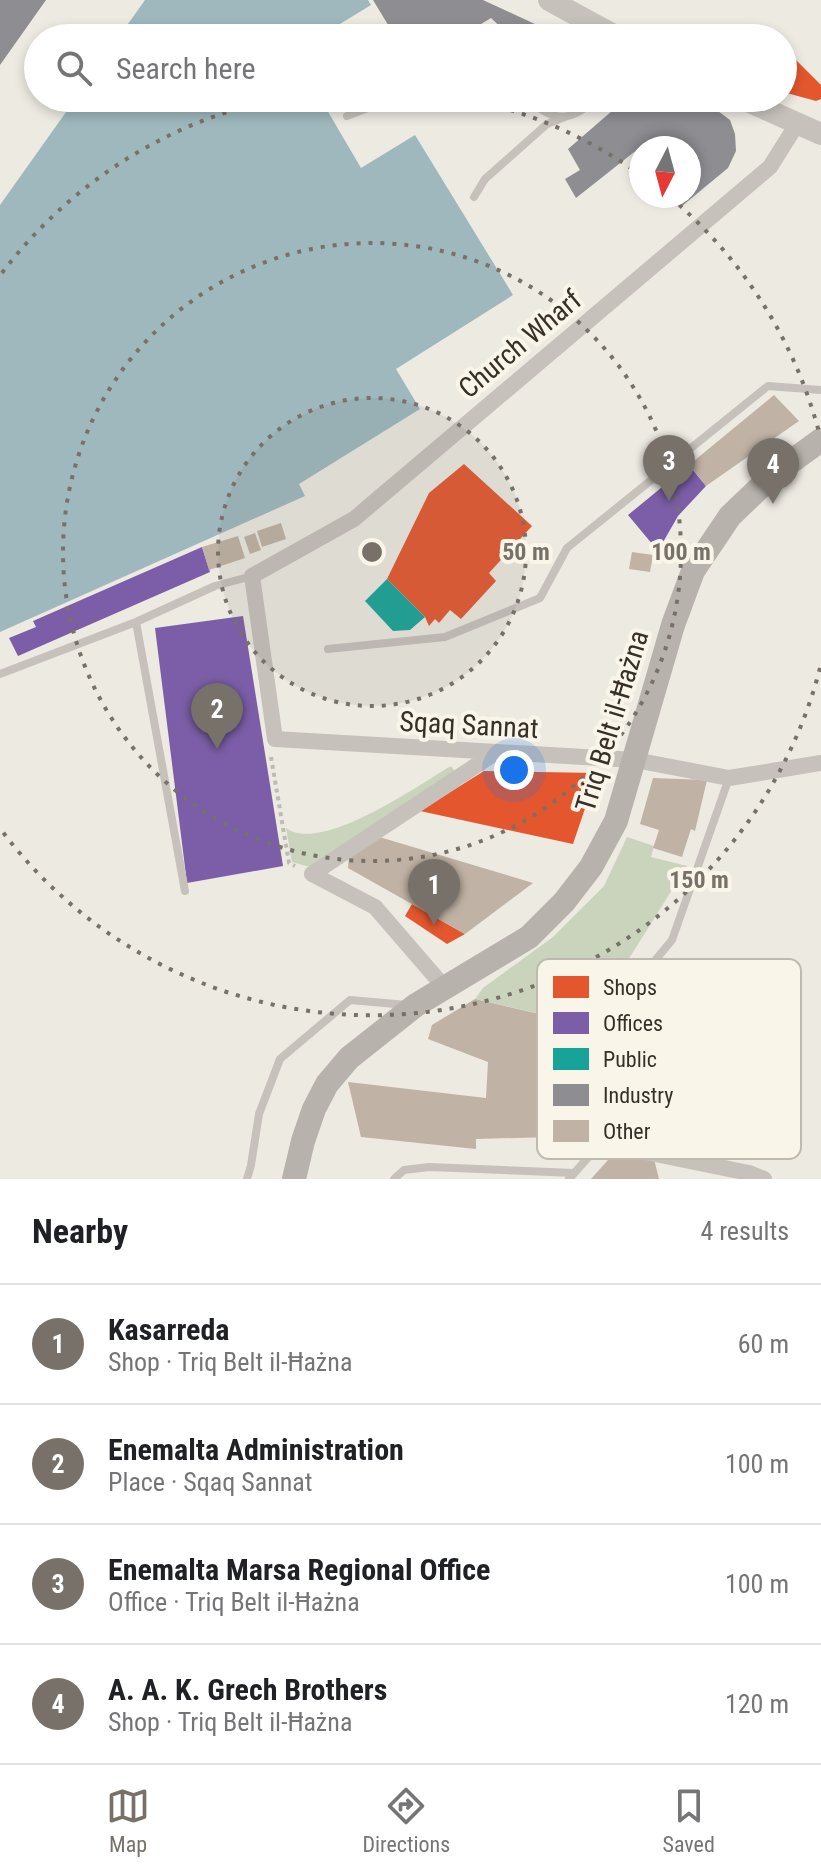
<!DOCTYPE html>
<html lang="en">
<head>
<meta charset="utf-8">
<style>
	:root { --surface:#fff; --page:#f6f6f6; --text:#202124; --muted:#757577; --line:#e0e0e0; --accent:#77716a }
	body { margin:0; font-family:"Roboto Condensed",sans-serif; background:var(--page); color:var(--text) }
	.compass { position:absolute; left:629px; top:136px; width:72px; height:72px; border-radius:50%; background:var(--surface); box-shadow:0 4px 12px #0003; rotate:186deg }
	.you { position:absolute; left:514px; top:770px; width:28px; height:28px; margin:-20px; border:6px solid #fff; border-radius:50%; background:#1a73e8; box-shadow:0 0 0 12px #1a73e833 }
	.badge { display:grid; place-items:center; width:52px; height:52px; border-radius:50%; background:var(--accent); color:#fff; font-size:26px; font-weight:700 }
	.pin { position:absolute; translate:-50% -66px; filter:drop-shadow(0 2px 4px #0008) }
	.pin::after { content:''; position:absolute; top:42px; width:28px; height:24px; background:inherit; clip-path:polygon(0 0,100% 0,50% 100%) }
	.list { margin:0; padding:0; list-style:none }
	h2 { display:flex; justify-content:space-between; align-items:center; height:104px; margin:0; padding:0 32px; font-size:34px }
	h2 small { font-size:26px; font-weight:400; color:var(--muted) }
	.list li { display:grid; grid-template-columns:52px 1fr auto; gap:24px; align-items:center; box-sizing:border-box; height:120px; padding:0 32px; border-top:2px solid var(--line) }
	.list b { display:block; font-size:30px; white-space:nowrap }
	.list p { margin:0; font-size:26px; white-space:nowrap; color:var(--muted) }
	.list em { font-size:26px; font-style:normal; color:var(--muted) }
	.icon { flex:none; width:44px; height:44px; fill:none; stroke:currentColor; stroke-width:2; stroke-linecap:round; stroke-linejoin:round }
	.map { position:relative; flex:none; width:821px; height:1179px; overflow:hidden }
	.search { position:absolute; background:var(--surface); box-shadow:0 4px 12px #0003; left:24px; right:24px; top:24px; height:88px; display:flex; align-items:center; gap:20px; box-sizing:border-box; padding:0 28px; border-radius:44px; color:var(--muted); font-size:30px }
	.sheet { height:584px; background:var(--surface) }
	nav { display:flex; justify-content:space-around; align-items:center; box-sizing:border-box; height:112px; border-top:2px solid var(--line); background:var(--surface); font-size:22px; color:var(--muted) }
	nav a { display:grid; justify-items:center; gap:4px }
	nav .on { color:var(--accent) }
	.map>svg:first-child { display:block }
</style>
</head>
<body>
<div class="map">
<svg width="821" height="1179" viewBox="0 0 821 1179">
	<rect width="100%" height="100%" fill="#edeae2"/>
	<path fill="#cad3bc" d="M451,766L457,774L310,867L292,862L286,828C321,854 417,786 451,766Z
		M627,837L654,846L651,857L687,866L618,976L604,972L589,1025L475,999L483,988L553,937L604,886Z"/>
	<path fill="#9eb8be" d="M145,0H368L371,5L317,38H118Z
		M76,98H320L361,168L415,135L513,295L396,369L420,409L299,484L305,496L0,632V205Z"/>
	<path fill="#e4572e" d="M786,50L821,85V99L816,101L783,92V57Z
		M464,464L532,526L489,573L496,581L461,619L450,610L439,623L435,619L429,626L425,617L387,579L429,493Z
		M484,771L597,773L573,844L420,811Z
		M412,904L465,934L447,944L405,916Z"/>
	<path fill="#7b5ea7" d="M689,465L706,486L678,516L658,551L628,515Z
		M202,547L210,572L18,656L9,638L36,627L33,621Z
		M243,616L283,866L187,883L155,628Z"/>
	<path fill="#17a398" d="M387,579L425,617L410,630L393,631L365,601Z"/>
	<path fill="#8d8d92" d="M0,0H46L0,65Z
		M373,0H483L565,38H512L491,18L458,38H431L427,32L420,38H396Z
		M627,98H693L710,105L730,120L735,134L736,151L728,168L682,206L676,196H689V148H645L643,145L576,198L565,179L580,170L568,149Z"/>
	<path fill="#c0b2a4" d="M774,395L799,421L706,486L689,465Z
		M281,523L286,539L262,547L257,531Z
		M255,533L261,550L250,554L244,537Z
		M238,536L245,558L209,570L202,547Z
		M632,552L653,555L650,572L629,569Z
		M653,778L707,780L695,831L691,829L682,857L653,848L659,830L640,824Z
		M376,836L533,883L465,934L348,868L349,855Z
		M475,999L604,1029L587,1136L476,1139V1149L361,1137L348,1082L486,1098L488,1062L428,1039L432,1025Z
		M616,1151L654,1159L659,1179H591Z"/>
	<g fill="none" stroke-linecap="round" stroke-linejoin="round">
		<path stroke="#bfbbb3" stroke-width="4" stroke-dasharray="4 4" stroke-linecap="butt" d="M271,757L289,863L295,866"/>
		<path stroke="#c6c2bb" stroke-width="8" d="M527,98C555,124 570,122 598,98
			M347,116L394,98
			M474,197L485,179L547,124L565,117
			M136,622L185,891
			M328,649L445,637L540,598L567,548L768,386L821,390
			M0,674L136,622L215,586L252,576
			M247,1179L251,1165L259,1114L280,1059L350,1000L407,1005
			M394,1179L404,1170L429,1167L574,1173
			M569,1179L601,1143L615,1062L633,987L672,940L729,778"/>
		<path stroke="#c6c2bb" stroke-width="16" d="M797,124L770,167L354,519L252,576L275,739L635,760L729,778L821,763
			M445,988L375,907L312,874L495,753
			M601,1143L749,1173L764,1179"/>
		<path stroke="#c6c2bb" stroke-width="22" d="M549,0L619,38
			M741,98L821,134"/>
		<path stroke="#b7b2ab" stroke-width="24" d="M294,1179L303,1141L314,1109L327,1084L349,1058L416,1005L529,937L564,902L591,867L616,821L673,625L693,571L730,516L774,474L821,440"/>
	</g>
	<circle cx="372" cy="552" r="154" fill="#77716a" fill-opacity=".12"/>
	<g fill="none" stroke="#77716a" stroke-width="4" stroke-dasharray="4 8">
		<circle cx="372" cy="552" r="154"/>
		<circle cx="372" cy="552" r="309"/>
		<path d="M820 668A463 463 0 0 1 2 831M2 273A463 463 0 0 1 280 98M464 98A463 463 0 0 1 641 175M670 197A463 463 0 0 1 820 436"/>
	</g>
	<g text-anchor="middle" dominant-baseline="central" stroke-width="8" stroke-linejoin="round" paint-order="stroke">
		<g font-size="28" fill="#373029" stroke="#f9f5e9">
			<text transform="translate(520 344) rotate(-40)">Church Wharf</text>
			<text transform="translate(612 721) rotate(-73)">Triq Belt il-Ħażna</text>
			<text transform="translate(469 725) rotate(3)">Sqaq Sannat</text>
		</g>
	</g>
	<rect x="537" y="959" width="264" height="200" rx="12" fill="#f9f5e9" stroke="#bfbaaf" stroke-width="2"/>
	<rect x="553" y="976" width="36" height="22" fill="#e4572e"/>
	<rect x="553" y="1012" width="36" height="22" fill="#7b5ea7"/>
	<rect x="553" y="1048" width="36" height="22" fill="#17a398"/>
	<rect x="553" y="1084" width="36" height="22" fill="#8d8d92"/>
	<rect x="553" y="1120" width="36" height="22" fill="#c0b2a4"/>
	<g font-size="22" fill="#373029">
		<text x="603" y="995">Shops</text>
		<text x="603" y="1031">Offices</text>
		<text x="603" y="1067">Public</text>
		<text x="603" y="1103">Industry</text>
		<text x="603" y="1139">Other</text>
	</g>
	<circle cx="372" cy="552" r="12" fill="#77716a" stroke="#f9f5e9" stroke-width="4"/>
	<g font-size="24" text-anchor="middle" font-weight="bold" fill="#77716a" stroke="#f9f5e9" stroke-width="8" stroke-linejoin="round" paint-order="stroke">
		<text x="526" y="560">50 m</text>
		<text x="681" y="560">100 m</text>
		<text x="699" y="888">150 m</text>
	</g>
</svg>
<svg class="compass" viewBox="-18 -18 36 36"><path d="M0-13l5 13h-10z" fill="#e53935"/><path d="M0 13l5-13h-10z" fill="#757577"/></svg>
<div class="you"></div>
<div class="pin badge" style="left:434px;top:925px">1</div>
<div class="pin badge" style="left:217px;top:749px">2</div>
<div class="pin badge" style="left:669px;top:501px">3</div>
<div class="pin badge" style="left:773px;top:504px">4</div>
<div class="search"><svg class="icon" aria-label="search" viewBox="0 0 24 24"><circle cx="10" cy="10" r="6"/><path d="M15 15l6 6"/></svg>Search here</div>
</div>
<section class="sheet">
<h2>Nearby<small>4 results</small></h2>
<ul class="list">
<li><span class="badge">1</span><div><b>Kasarreda</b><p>Shop · Triq Belt il-Ħażna</p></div><em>60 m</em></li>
<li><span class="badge">2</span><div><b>Enemalta Administration</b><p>Place · Sqaq Sannat</p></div><em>100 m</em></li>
<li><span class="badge">3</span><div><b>Enemalta Marsa Regional Office</b><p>Office · Triq Belt il-Ħażna</p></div><em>100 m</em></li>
<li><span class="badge">4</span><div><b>A. A. K. Grech Brothers</b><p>Shop · Triq Belt il-Ħażna</p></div><em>120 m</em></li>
</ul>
</section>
<nav>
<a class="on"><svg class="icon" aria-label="map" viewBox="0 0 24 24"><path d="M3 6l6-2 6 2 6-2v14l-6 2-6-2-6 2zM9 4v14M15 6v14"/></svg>Map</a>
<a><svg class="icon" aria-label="directions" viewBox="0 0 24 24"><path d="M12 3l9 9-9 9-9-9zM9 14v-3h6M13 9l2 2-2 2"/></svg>Directions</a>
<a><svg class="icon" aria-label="saved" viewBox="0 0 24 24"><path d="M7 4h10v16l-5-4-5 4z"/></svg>Saved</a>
</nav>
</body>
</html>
